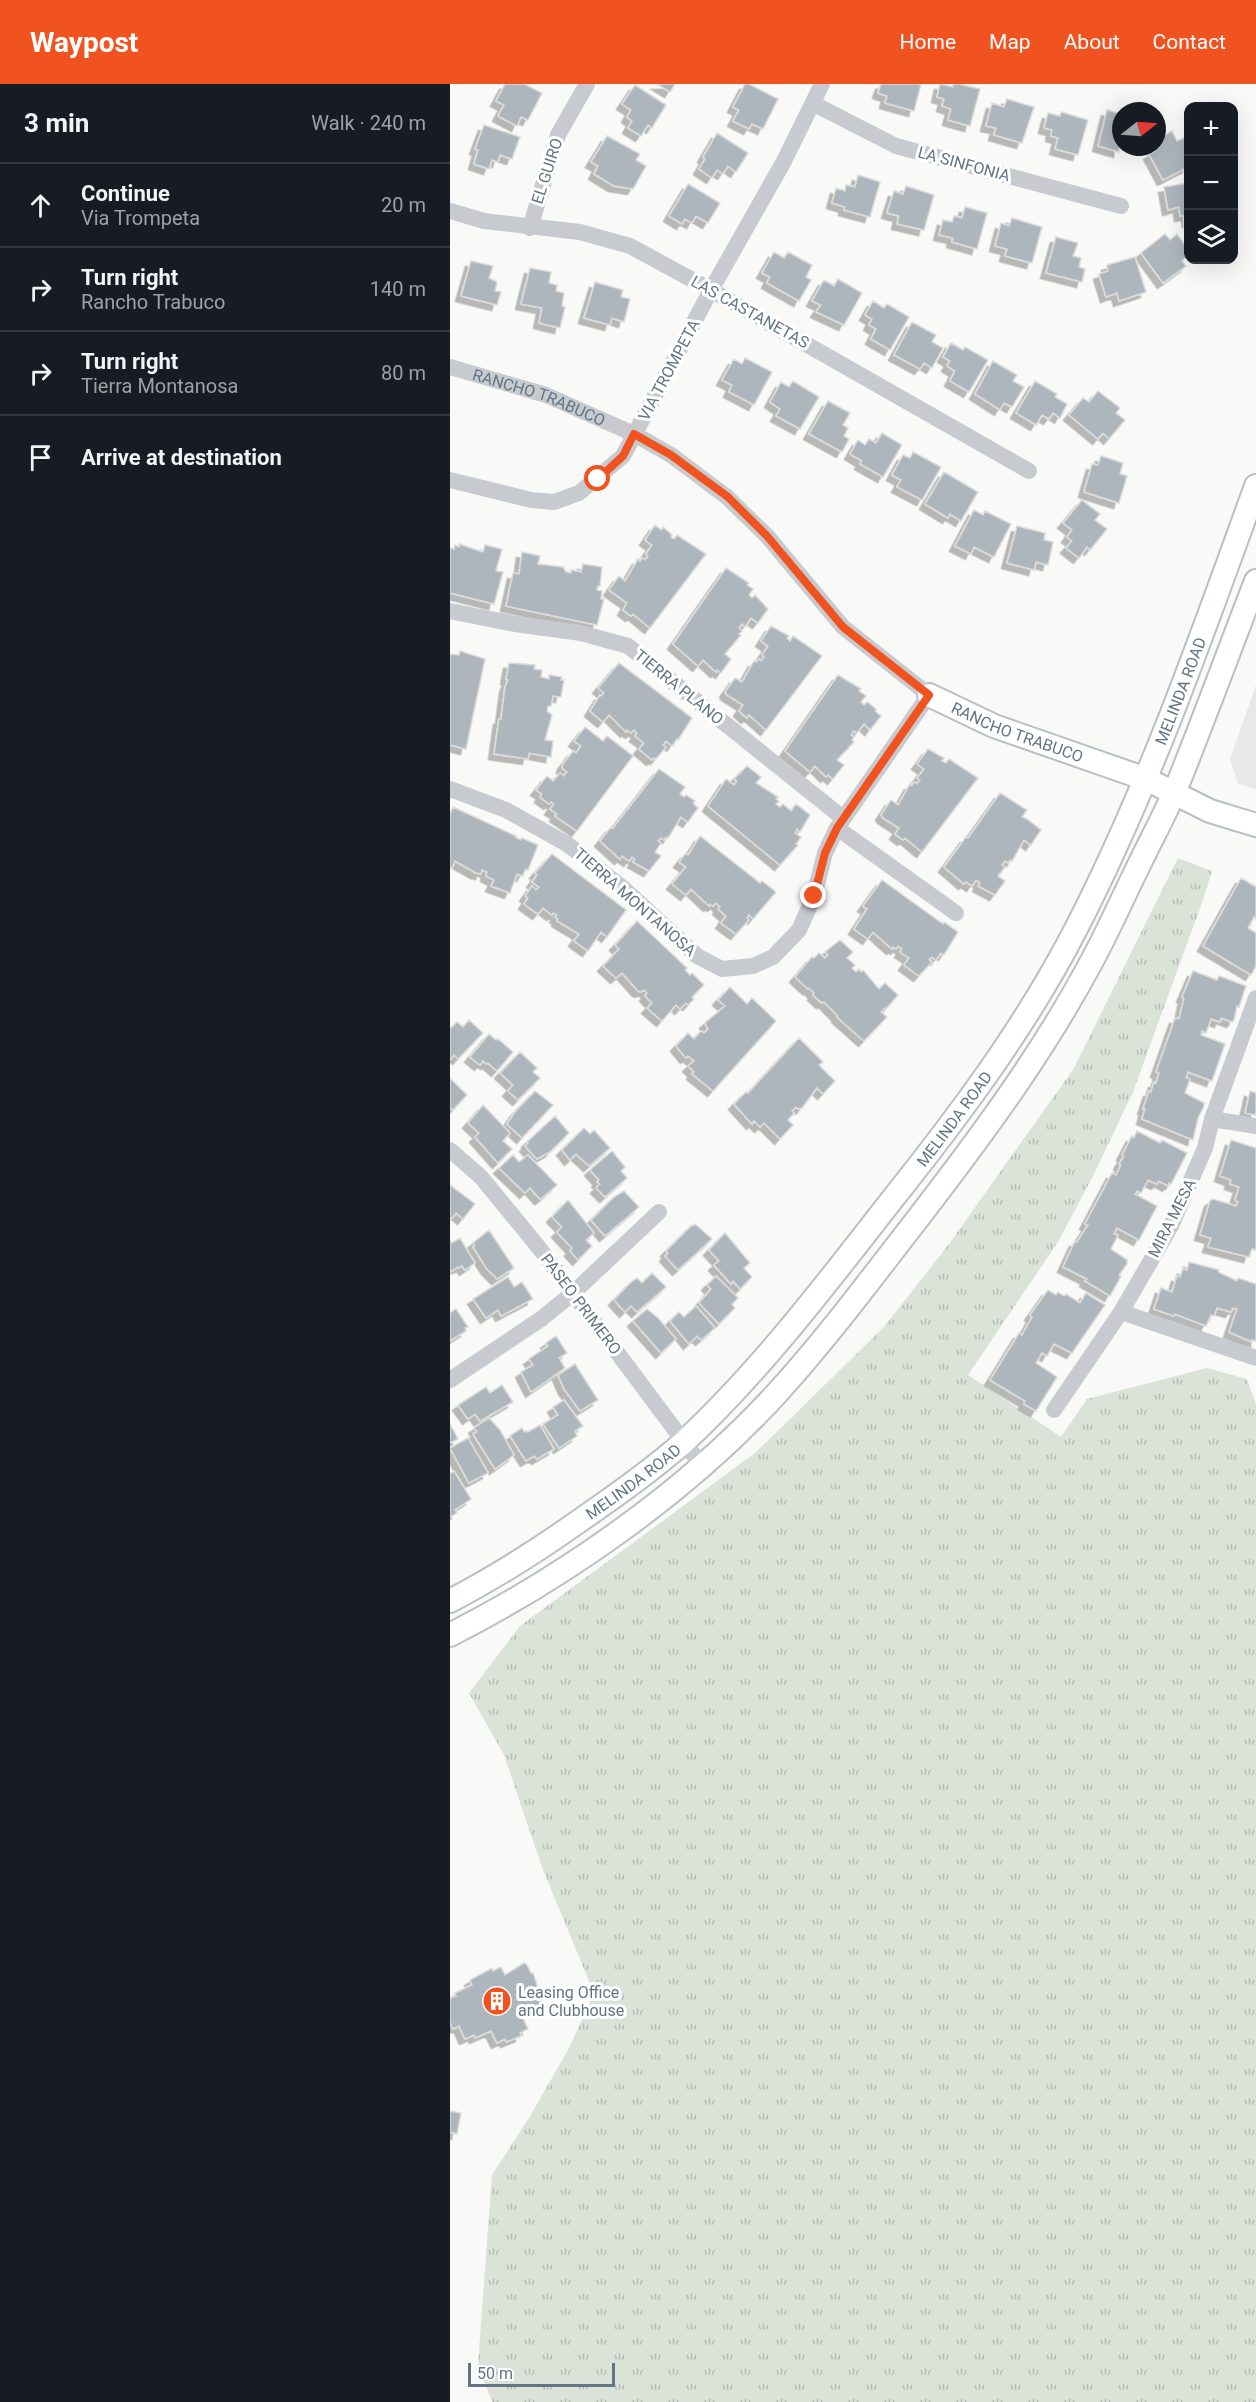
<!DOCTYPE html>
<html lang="en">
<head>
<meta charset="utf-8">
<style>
	:root { --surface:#171b24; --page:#242831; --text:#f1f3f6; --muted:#9ea1a6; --line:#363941; --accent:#f15320 }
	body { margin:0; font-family:Roboto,sans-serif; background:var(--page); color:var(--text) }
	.controls { position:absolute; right:18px; top:18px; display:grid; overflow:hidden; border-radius:12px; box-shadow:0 6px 24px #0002 }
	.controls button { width:54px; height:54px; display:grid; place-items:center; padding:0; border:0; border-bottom:2px solid var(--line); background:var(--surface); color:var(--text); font:30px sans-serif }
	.compass { position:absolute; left:662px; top:18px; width:54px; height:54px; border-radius:50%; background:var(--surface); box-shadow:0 6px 24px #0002; rotate:73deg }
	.scale { position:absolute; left:18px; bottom:15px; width:147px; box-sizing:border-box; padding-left:6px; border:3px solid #627584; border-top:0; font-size:16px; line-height:21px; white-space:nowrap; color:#627584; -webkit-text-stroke:4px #fff; paint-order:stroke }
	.stop { position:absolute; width:18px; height:18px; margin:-14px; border:4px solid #f15320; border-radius:50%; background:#fff }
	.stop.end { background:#f15320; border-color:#fff; box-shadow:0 2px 6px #0008 }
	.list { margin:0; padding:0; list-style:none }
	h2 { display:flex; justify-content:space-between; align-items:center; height:78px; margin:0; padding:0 24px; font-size:26px }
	h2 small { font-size:20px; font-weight:400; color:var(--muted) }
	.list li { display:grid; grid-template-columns:39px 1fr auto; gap:18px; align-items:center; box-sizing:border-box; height:84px; padding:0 24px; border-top:2px solid var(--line) }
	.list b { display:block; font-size:22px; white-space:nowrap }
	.list p { margin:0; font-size:20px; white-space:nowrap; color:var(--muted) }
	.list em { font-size:20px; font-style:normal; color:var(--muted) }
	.icon { flex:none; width:33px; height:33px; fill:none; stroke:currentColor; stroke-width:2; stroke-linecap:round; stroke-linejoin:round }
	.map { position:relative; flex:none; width:806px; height:2318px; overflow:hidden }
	header { display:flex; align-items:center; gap:36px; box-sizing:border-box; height:84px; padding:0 30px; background:var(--accent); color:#fff }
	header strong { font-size:28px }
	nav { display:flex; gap:33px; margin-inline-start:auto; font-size:21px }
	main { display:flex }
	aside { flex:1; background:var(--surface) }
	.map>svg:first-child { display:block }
</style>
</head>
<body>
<header>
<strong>Waypost</strong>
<nav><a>Home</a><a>Map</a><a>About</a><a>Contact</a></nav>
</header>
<main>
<aside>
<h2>3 min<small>Walk · 240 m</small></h2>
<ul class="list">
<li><svg class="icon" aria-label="ahead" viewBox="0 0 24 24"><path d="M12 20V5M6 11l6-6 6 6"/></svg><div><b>Continue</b><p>Via Trompeta</p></div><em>20 m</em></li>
<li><svg class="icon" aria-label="right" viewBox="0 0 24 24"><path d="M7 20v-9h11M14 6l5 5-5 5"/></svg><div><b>Turn right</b><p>Rancho Trabuco</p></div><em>140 m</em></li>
<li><svg class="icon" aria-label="right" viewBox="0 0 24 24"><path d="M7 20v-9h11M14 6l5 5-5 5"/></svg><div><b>Turn right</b><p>Tierra Montanosa</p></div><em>80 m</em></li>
<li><svg class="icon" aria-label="arrive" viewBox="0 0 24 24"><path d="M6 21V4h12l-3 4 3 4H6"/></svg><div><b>Arrive at destination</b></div></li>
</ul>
</aside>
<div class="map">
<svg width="806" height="2318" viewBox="0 0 806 2318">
	<defs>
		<pattern id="grass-tufts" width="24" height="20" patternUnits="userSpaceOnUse" patternTransform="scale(1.5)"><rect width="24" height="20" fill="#dbe2d8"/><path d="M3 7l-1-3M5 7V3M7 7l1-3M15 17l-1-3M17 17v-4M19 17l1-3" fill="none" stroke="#b5bcb5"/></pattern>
		<filter id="shadow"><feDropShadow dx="-5.5" dy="5.5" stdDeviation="0" flood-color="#0004"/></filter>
	</defs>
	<rect width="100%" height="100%" fill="#f9f9f7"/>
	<path fill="#e7e8e8" d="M806,601V705L788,700L780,675Z"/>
	<path fill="url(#grass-tufts)" d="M728,774L762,787L753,816L683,1008L643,1092L608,1158L518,1291L611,1353L637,1315L757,1284L797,1295L806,1320V2318H42L28,2280L42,2091L79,2034L118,1966L144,1909L93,1786L54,1671L19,1609L70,1542L305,1369L434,1243L499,1160L624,984Z"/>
	<path fill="#adb6bc" stroke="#dbdbd9" stroke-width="1.5" filter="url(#shadow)" d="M55,0H74L92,9L78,36L71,33L67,42L48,32L54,21L46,17Z
		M207,0H225L220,8Z
		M295,0H299L328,15L313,45L302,40L299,45L283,37L289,26L283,23Z
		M431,0H471L464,27L435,19L437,12L428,9Z
		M490,0L503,3V0H509L530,5L520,42L498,36L501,25L492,22L494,15L487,13Z
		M185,1L216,21L202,44L198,41L191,52L178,44L182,37L177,33L181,26L172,20Z
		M557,15L584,23L572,59L544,51L546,44L536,42L542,19L554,23Z
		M657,26L671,30L669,68L648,62Z
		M611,28L638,36L628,71L605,65L608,54L601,52L602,46L594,44L598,29L610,32Z
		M34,41L70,53L62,75L50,71L48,78L42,76L39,85L24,80L28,66L25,65Z
		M722,47L727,57L734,54L738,63V83L713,96L699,70L705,67L703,63H707V55Z
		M267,49L298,69L286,88L278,82L273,90L267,86L262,94L249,85L255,75L253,73Z
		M157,52L190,70L186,76L196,82L183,105L164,102L144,90L148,82L141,78Z
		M408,91L430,98L420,133L394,126L395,123L382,119L386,104L395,107L396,101L405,103Z
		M738,99V139L737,131L730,132L729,123L718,126L714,103Z
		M238,100L270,119L258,139L246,132L242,139L235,135L232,140L219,132Z
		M456,102L484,111L474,146L447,140L449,132L437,129L444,107L453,110Z
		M515,123L537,129L527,165L502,158L503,154L489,151L493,136L502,138L504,132L512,134Z
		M562,134L592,143L582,179L555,172L557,165L545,162L551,139L559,142Z
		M715,150L720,156L727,150L738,165V172L732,177L736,182L713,199L691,169Z
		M606,153L628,159L623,172L631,174L629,183L635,185L632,198L596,189Z
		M324,168L334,174L338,168L362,181L356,193L361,196L349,217L317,199L320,193L312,189Z
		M685,173L696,208L669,217L667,209L656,213L649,190L658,187L657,181Z
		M21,177L43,182L39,194L47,198L45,207L51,208L47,221L11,212Z
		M80,184L101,188L99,199L107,201L106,207L114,209L112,222L115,223L110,244L89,239L92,224L71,220Z
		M388,195L412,209L394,241L366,228L371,221L362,217L374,196L384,202Z
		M145,198L173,206L171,213L180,215L174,238L162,234L160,241L134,234Z
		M423,217L434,224L437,220L459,233L440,266L421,255L426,245L419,241L422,235L415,231Z
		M462,238L486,251L482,258L493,264L482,284L474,279L470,285L444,271Z
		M501,259L513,266L515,263L538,276L519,308L500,297L505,287L497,282L500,277L493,273Z
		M295,274L322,288L304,321L279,308L282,301L272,296L284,275L292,280Z
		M543,277L567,291L563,297L574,303L562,323L554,319L550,326L525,310Z
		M343,297L369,313L350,345L326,332L330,325L320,318L331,298L339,303Z
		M585,297L607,310L605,313L617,320L610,334L603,329L599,335L592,331L586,341L566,329Z
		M648,307L670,324L666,329L675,336L659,355L653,349L648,355L619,331L633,314L639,318Z
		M378,317L400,329L393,341L398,344L394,352L399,355L392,368L359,350Z
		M432,349L452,361L433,393L410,380L412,377L400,370L408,356L415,361L419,355L426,359Z
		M463,368L491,383L472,416L447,403L451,396L442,391L453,371L460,374Z
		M651,372L673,379L670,390L677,392L669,419L634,408L642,380L648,381Z
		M494,388L528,408L511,437L500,430L498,434L475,420Z
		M632,416L650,430L645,436L657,445L640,466L637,463L629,474L616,464L622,457L617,453L622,446L613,439Z
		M524,426L533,431L535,427L561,440L544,473L524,463L521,470L505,462Z
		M205,441L211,446L213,443L222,451L221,453L224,455L227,451L256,470L200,544L183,530L181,532L173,526L177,519L159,506L169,492L175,497L188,475L190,477L192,474L195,476L198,472L196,470L202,461L195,456Z
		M567,442L595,449L594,456L603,458L598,481L586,478L584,486L557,479Z
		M9,460L33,468L35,461L52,465L46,487L53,488L44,520L0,509V464L4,465L5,461L9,463Z
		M72,468L90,472L88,480L113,483L116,488L121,489V486L131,488L133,480L152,483L150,502H148L147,506L152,507L151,515H154L147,541L56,522L63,489L69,490Z
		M276,484L299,499L297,501L303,505L299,511L302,514L305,511L318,525L308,539L301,534L295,543L292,540L289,544L292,547L289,550L291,551L275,570L281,575L271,589L267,586L266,588L253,576L248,582L223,560Z
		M321,542L339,552L337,554L340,557L343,552L372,572L316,646L299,631L297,634L289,627L293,621L277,611L275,608L285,594L292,598L304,577L306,578L309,575L311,577L314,573L312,571L318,562L311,557Z
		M10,567L35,575L16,665L0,661V570L9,571Z
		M59,579L85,581L84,585L92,586L91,593L99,595V591L112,593L111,596H114L111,613L103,612L101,622H98L97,627L102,631L95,656L103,657L101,673L79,669L78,675L44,670L49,635H51L55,603L58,596L56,595Z
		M169,579L242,634L228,656L227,655L222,662L216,657L213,661L216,663L206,675L204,674L202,676L189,665L194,659L185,652L187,649L184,646L181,649L177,646L176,648L159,631L153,638L140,627L150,611L151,612L154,609L148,604Z
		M388,591L411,605L409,607L416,612L411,618L414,621L417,618L426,625L425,627L431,632L420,646L414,640L407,649L404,647L401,651L404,653L402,656L404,658L387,676L394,681L383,695L378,691L376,693L365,682L360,688L335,667Z
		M135,643L153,657L157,652L183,672L127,747L105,732L107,730L100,725L104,720L101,718L99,720L90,713L92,710L86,706L97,692L103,697L110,689L114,692L117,688L112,684L113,680L123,667L126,669L131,662L124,657Z
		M478,665L494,674L492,677L496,679L499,675L528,694L472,768L455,754L453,756L445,750L449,744L433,734L431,731L441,716L448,721L460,700L462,701L464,698L467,700L470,696L467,694L474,685L467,680Z
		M297,682L311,693L306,699L328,713L326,715L329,717L326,720L330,723L333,720L341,727L346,720L360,731L350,748L347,745L345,749L351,753L346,760L348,761L330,781L258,722L276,695L284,701L287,697L284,695Z
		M209,685L235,703L230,710L234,713L236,711L245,717L243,719L248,724L238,738L231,733L218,754L216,753L214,756L211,754L208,757L211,759L205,768L211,772L199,787L183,778L185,775L182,773L179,777L172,772L170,775L150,757L161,743L163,744Z
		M550,709L577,726L572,733L577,735L591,746L581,761L574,756L562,777L560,776L558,779L555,777L552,781L555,783L548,792L555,797L545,811L528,802L530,799L526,796L522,802L516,798L514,800L494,783L516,753L518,754Z
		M3,723L66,752L65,753L71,756L72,754L88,761L78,786L76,785L72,792L67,790L60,809L41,802L44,796L36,792L37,788L32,786L31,790L26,789L5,777L2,784L0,783V730Z
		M250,752L310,799L312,797L326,808L303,835L299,831L297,834L299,836L286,850L271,839L276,832L268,825L270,823L266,819L263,822L260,820L259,822L241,805L236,811L222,800L236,783L229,778L236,769L238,771Z
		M102,770L176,826L157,853L151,848L138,867L124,857L129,850L107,837L108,835L105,833L107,831L103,829L102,831L93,824L88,830L74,820L78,814L75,812L82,802L86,806L89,803L82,798L87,791L85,789Z
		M791,794L806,803V835L804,833L798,844L806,849V882L801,891L753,862Z
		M432,796L493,840L494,838L508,848L494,871L491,869L486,876L482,873L479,876L482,878L469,892L454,881L459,874L450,868L452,865L448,862L446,865L443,863L442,865L423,848L418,855L404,845L417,825L413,822Z
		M187,837L237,884L235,886L240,891L242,889L254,901L242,913L244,915L238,921L236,919L230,925L226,921L212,937L197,924L202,919L195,912L197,909L194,906L191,908L188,907L172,889L166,894L153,882L169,865L165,861Z
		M390,856L403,868L397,874L405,881L402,884L406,888L409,885L411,888L413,886L429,905L435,899L448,911L436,925L435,924L431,928L437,933L414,957L387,933L388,932L374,918L372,919L363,911L364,909L359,904L358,905L345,893L362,873L364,874L369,869L375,874L378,871L375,868Z
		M743,887L767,896L769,892L796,902L789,923L787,922L784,936L782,938L771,934L770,938L761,935L756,949L752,947L751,951L775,960L762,997L738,988L736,994L740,995L735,1009L754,1019V1022L748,1034L743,1056L692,1035L695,1025H693L699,1007L701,1008L704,998L706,999L709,989L706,988L725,934L729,935L734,914L732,913Z
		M280,903L297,920L302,914L326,937L263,1007L242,990L244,988L238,982L244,977L238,972L236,974L226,962L238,949L244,955L251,947L254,949L258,945L255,939L275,922L268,916Z
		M19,936L33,949L8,975L4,971L0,976V945L7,938L13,943Z
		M39,950L46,956L48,955L63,968L47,987L38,979L36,980L33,977L30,981L20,973Z
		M349,954L373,978L369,981L385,997L373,1010L367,1004L352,1024L348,1025L346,1023L342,1027L344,1029L338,1036L343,1041L330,1055L314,1039L310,1043L304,1037L302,1040L284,1020L296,1008L298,1009Z
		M70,968L87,984L83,988L90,994L68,1016L58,1007L63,1001L50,989Z
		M0,994L17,1011L3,1026L0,1024Z
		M85,1007L103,1021L72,1054L57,1040L65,1028Z
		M800,1007L806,1009V1031L795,1029Z
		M33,1021L60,1049L53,1057L62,1065L48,1079L25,1053L29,1049L18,1039Z
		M105,1032L119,1049L100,1068L87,1075L75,1062L78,1059L77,1058Z
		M134,1044L140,1050L144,1046L160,1064L139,1082L126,1070L120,1076L112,1066Z
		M687,1047L710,1059L712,1056L737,1069L721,1100L719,1099L718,1102L709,1097L707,1100L698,1096L691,1109L687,1107L685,1110L707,1122L689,1156L667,1144L664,1150L668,1151L661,1165L677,1176V1180L669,1191L671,1192L660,1212L635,1197L637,1195L613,1183L625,1157L627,1158L638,1141L635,1140L662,1089L666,1091L671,1081L669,1080L674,1072L672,1071L682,1052L684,1054Z
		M781,1056L806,1064V1163L805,1166L802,1165L799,1173L758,1163L761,1154L750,1151L760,1117L763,1115L786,1122L788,1118L785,1116L789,1103L780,1100L781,1096L770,1092Z
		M162,1067L175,1083L171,1087L177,1094L155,1113L146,1104L150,1100L147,1098L149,1096L140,1086Z
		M63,1071L69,1078L78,1071L107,1101L92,1114L90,1115L80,1104L75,1109L49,1084Z
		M0,1101L25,1120L13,1135L6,1129L0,1136Z
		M174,1107L189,1123L155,1152L141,1136L164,1113Z
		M118,1116L144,1149L136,1156L142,1162L128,1176L120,1167L122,1164L107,1148L112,1143L102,1133Z
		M245,1140L262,1155L228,1186L215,1172L218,1169L216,1167L242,1141L243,1142Z
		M39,1146L64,1184L47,1195L37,1185L23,1163L25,1162L23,1159Z
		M275,1149L300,1179L294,1184L302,1193L290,1205L283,1197L281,1200L264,1181L269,1177L259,1166Z
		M10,1154L25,1179L15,1186L12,1182L9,1184L8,1183L0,1188V1156L2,1159Z
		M739,1178L769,1186L768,1188L787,1197L788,1194L806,1200V1257L802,1256V1258L779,1248L787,1225L783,1224L781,1228L767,1224L764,1232L761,1231L756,1242L725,1230L724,1232L704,1225L711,1204L722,1208L727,1192L730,1193L733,1185L737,1186Z
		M202,1189L216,1203L187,1228L181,1222L175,1228L164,1216L180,1199L187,1194L192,1199Z
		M266,1192L288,1214L282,1220L285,1224L269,1240L249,1219L261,1205L257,1201Z
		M58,1193L64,1203L72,1198L83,1215L51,1232L48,1226L36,1234L23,1215Z
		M598,1206L606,1211L608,1208L614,1212L616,1210L630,1219L636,1209L655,1221L622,1269L604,1260L597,1272L592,1269L586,1279L607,1293L586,1327L574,1320L575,1317L540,1296L569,1249L572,1251L582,1233L580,1231Z
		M246,1222L265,1244L251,1256L247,1252L239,1260L220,1237L229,1228L234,1233Z
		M6,1225L18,1243L15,1244L16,1247L0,1257V1229Z
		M197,1225L208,1234L226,1255L211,1269L183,1237Z
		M106,1252L117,1269L109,1274L115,1284L81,1308L71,1288L83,1281L79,1275L98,1262L96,1259Z
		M125,1280L148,1316L130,1327L114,1305L108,1291Z
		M52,1301L63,1318L30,1337L25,1330L18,1335L8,1321L36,1303L40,1309Z
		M114,1316L133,1342L125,1347L127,1352L109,1364L93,1340L108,1331L103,1323Z
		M39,1334L50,1346L64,1371L45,1385L23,1350L27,1348L24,1344Z
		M0,1340L8,1355L0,1359Z
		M90,1341L104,1365L87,1375L84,1372L76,1377L60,1352L72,1344L74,1348L77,1347L78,1348Z
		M18,1354L38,1389L19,1399L0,1364Z
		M4,1387L21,1415L5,1426L7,1429L0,1433V1390Z
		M74,1879L77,1881L81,1889H83L94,1920L71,1930L78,1945L70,1949L71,1952L56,1958L55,1955L47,1959L41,1947L25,1954L24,1951L15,1955L9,1942L3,1945L0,1938V1914L6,1912L5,1909L22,1901L20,1896L42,1884L43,1887L51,1883L55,1891Z
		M0,2027L11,2029L7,2050L0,2048Z"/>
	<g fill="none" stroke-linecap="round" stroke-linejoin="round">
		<g stroke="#b9bfc3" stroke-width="26">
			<g id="secondary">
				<path id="s2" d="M479,611L544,642L696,695L760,727L806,741"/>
				<path id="s3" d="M0,1517C46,1493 90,1465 132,1435C167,1411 202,1386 234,1358C310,1287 373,1204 437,1122C508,1033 576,943 628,841C700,700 752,551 806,402"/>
				<path d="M0,1551C117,1491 239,1406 328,1308C378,1253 423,1192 469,1133C533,1050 595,966 644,873C660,843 674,811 689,781C701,756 714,732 725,707C753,638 779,567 806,497"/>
			</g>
		</g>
		<g stroke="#c7cbcf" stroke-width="16">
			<path d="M364,20L446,62L671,122"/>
			<path d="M0,127L34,137L130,148L180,162L261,206L579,387"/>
			<path d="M80,144L108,51L137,0"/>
			<path id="s1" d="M0,283L96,311L184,350L221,371L277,413L317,452L393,543L479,611L387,744L375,769L364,812L349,846L323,873L303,882L272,885L247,872L173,804L117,760L56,726L0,705"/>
			<path d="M0,396L81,416L104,418L129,409L173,372L261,206L333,79L372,0"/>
			<path d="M0,527L65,540L131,549L178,562L393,734"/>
			<path d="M387,744L506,829"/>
			<path d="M762,1035L806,1042"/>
			<path d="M0,1066L31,1093L90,1165L252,1382"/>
			<path d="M671,1228L806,1274"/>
			<path d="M0,1296L91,1235L123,1209L209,1128"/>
			<path d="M604,1326L671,1228L721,1142L755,1064L762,1035L806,914"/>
		</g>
		<use href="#secondary" stroke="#fff" stroke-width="22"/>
	</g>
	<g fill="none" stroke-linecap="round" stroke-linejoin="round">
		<path stroke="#f15320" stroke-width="8" d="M148,395L173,372L184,350L221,371L278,413L317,452L393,543L479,611L387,744L375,769L364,812"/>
	</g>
	<defs>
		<g id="building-disc" transform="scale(1.5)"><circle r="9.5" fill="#f15320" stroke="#fff"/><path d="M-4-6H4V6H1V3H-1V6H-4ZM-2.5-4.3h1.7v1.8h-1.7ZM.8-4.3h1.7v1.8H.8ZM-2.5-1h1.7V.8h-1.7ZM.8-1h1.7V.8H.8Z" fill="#fff"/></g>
	</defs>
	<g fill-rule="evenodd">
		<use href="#building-disc" x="47" y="1917"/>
	</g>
	<g text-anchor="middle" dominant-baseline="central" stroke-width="6" stroke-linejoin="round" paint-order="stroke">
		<g font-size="16" fill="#627584" stroke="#fff">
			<text transform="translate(514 80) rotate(15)">LA SINFONIA</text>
			<text transform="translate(97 87) rotate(-72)">EL GUIRO</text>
			<text transform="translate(300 228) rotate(29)">LAS CASTANETAS</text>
			<text transform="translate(219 286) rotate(-62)">VIA TROMPETA</text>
			<text stroke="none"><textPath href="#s1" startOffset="94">RANCHO TRABUCO</textPath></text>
			<text transform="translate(229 603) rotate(39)">TIERRA PLANO</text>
			<text stroke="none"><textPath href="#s3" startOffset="1191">MELINDA ROAD</textPath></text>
			<text stroke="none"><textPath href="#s2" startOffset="96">RANCHO TRABUCO</textPath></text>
			<text transform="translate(185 818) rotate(41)">TIERRA MONTANOSA</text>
			<text stroke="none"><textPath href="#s3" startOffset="705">MELINDA ROAD</textPath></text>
			<text transform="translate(722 1134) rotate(-63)">MIRA MESA</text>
			<text transform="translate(131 1220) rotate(53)">PASEO PRIMERO</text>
			<text stroke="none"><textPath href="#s3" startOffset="219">MELINDA ROAD</textPath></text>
		</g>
		<g font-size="16" fill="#627584" stroke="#fff" text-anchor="start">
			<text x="68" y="1908">Leasing Office<tspan x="68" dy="18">and Clubhouse</tspan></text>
		</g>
	</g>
</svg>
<div class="controls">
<button>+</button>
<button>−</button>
<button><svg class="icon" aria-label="layers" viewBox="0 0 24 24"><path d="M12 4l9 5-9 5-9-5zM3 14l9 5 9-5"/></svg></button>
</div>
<svg class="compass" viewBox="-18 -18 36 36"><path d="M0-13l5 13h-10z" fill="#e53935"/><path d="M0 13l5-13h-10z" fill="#9ea1a6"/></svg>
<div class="scale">50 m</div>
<div class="stop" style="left:148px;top:395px"></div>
<div class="stop end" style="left:364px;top:812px"></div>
</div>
</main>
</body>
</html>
